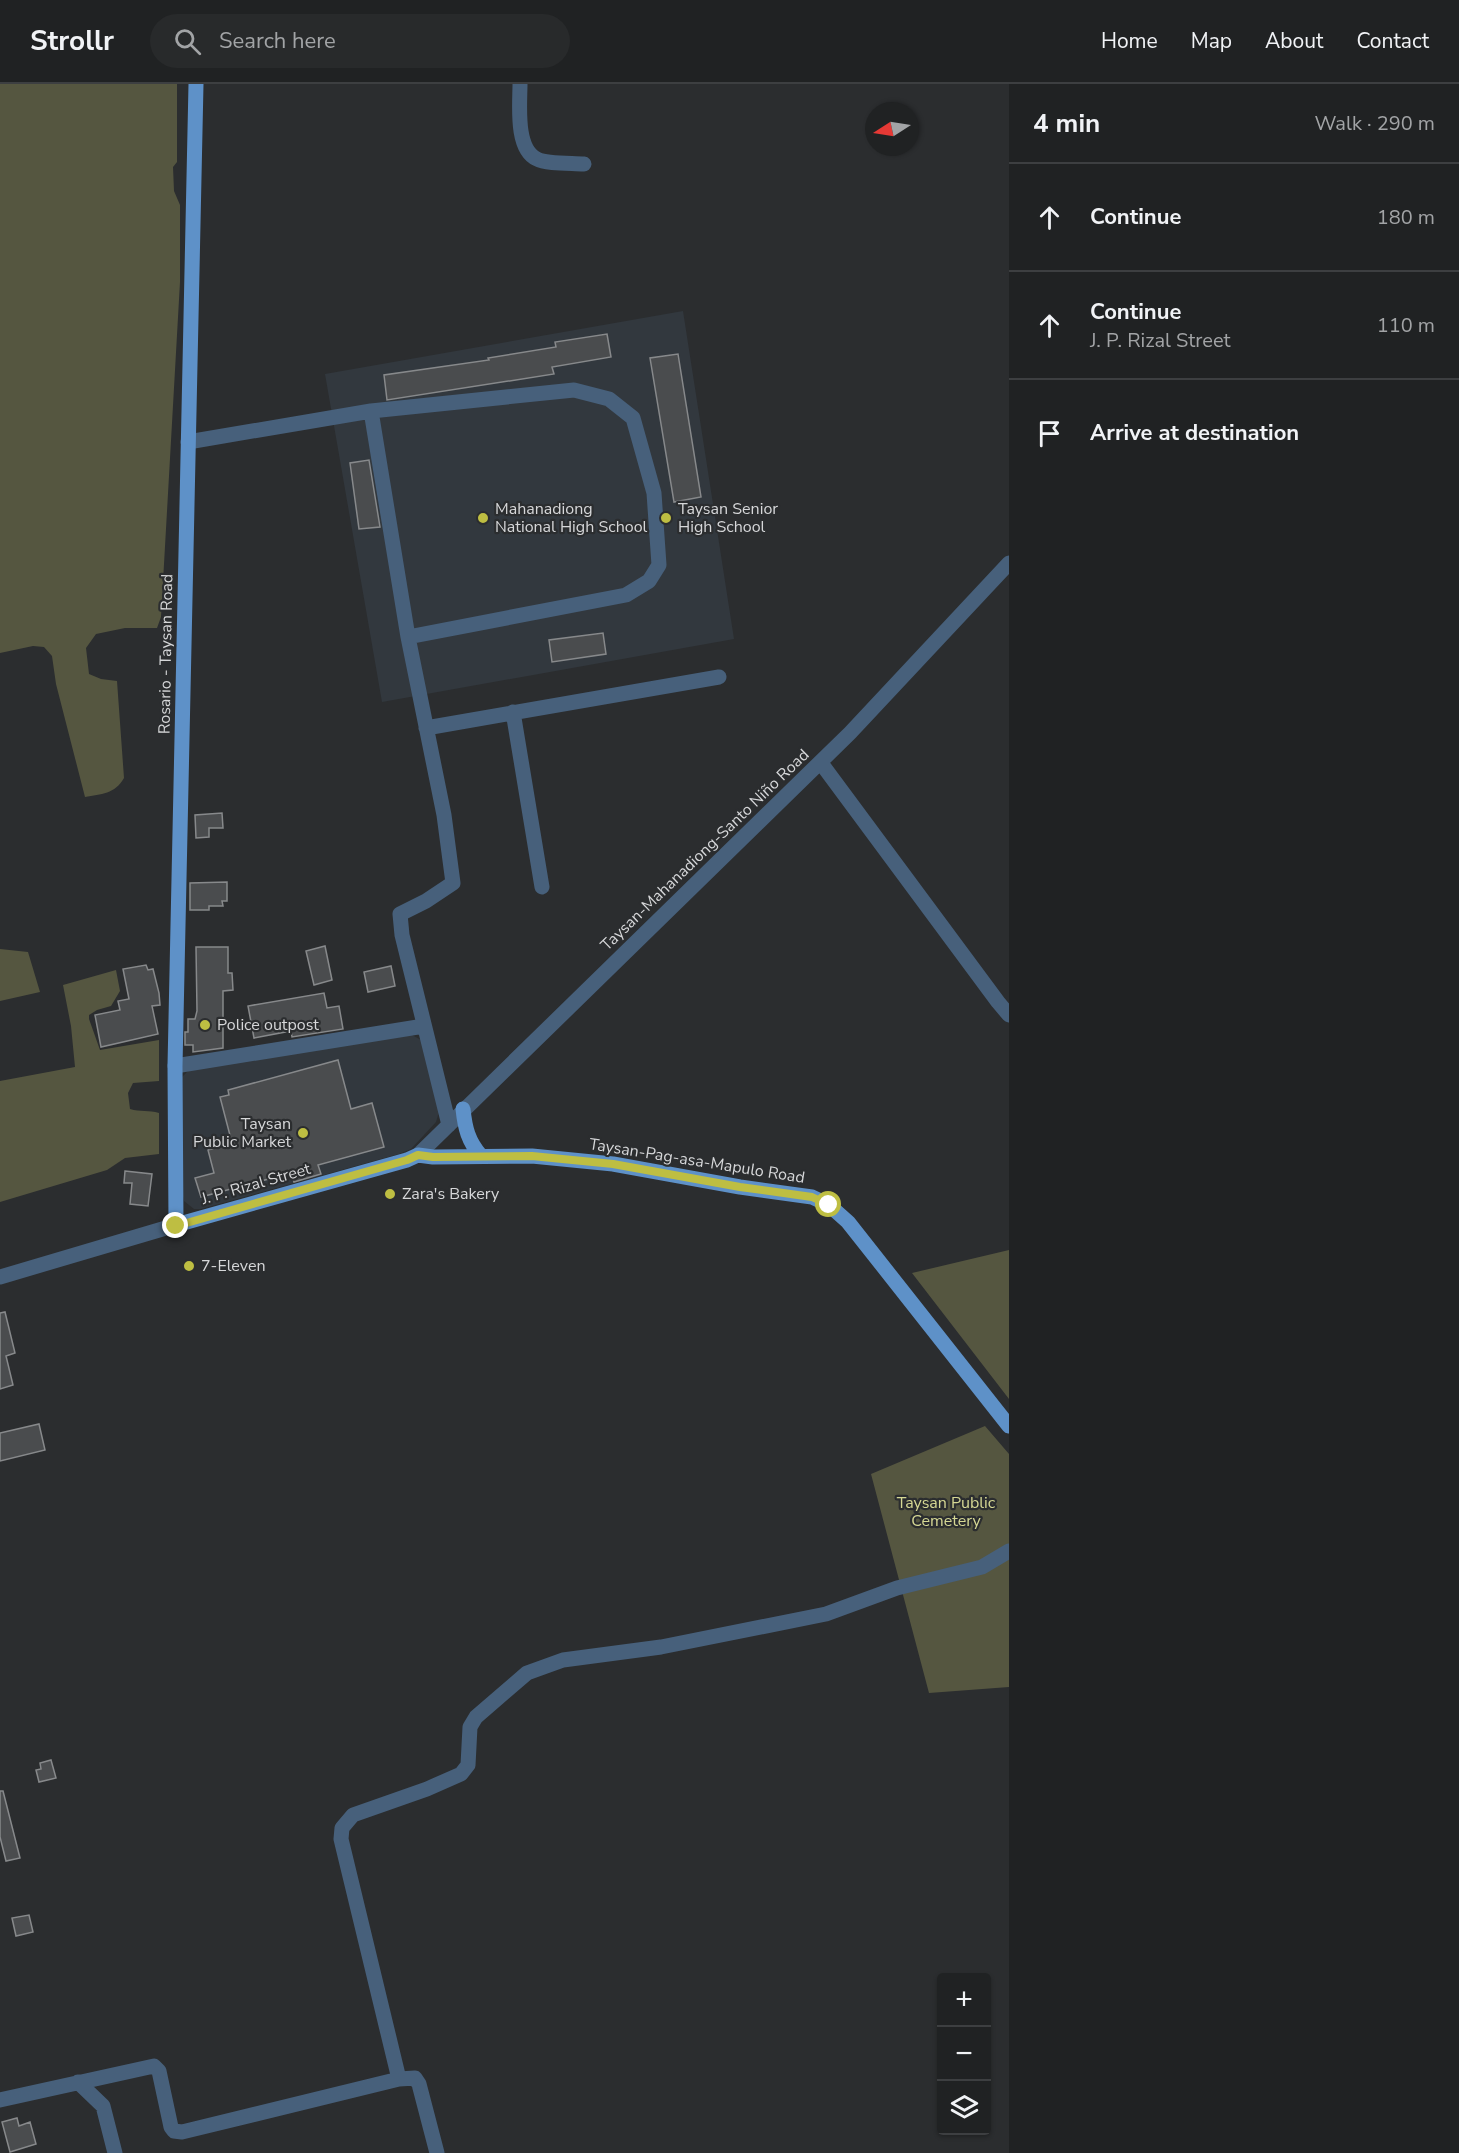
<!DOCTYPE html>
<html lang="en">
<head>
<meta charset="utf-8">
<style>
	:root { --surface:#202223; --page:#282a2b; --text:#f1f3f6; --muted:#a2a4a6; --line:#3d3f41 }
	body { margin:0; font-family:"Nunito Sans",sans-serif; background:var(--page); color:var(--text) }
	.controls { position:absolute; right:18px; bottom:18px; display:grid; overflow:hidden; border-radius:6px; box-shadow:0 2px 4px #0004 }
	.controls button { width:54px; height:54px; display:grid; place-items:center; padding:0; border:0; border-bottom:2px solid var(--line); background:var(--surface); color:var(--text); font:30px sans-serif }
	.compass { position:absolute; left:865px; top:18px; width:54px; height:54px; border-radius:50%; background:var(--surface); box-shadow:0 2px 4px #0004; rotate:258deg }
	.stop { position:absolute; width:18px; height:18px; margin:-14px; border:4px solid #bebe42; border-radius:50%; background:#fff }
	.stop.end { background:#bebe42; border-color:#fff; box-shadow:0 2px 6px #0008 }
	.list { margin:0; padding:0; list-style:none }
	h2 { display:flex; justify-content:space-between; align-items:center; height:78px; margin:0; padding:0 24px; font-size:26px }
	h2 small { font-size:20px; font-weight:400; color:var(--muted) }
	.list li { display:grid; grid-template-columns:39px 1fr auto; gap:18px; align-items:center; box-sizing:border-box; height:108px; padding:0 24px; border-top:2px solid var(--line) }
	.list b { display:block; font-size:22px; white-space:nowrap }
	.list p { margin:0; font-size:20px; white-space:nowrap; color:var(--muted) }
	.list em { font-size:20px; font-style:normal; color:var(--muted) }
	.icon { flex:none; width:33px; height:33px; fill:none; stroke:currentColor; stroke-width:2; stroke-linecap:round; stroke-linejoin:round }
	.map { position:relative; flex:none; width:1009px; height:2069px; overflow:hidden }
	header { display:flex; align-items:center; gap:36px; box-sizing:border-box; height:84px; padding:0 30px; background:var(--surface); border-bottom:2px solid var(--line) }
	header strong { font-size:28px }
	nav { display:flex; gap:33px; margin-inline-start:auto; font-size:21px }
	.search { width:420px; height:54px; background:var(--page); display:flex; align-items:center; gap:15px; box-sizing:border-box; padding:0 21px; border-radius:33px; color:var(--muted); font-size:22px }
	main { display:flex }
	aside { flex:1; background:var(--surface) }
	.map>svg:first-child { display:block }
</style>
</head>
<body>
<header>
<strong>Strollr</strong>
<div class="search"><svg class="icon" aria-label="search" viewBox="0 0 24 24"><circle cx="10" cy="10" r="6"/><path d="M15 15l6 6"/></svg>Search here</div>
<nav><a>Home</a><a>Map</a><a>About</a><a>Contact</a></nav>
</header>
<main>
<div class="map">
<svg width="1009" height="2069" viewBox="0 0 1009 2069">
	<rect width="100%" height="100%" fill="#2b2d2f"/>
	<path fill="#32383e" d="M683,227L734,555L382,618L325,290Z
		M412,951L421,956L439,1028L436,1038L411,1065L399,1070L201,1125H194L184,1117L182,1107V993L187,988L192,985Z"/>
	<path fill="#555640" d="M0,0H177V78L173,83L174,107L180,121V198L161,533L157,544H125L96,550L86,564L89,590L101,595L117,597L124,694C115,710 101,710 85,713L56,600L52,572L44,563L33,562L0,569Z
		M0,865L28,868L40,908L0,917Z
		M116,886L120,907L111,922L97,926L89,931V935L100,966L159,956V997L133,999L128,1009L130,1025C140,1028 149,1026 159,1029V1070L125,1074L107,1086L0,1118V997L75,983L71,942L63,901Z
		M1009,1166V1315L912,1189Z
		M985,1342L1009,1370V1603L929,1609L871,1390Z"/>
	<path fill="#4a4c4e" stroke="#87898b" stroke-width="1.5" d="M607,250L611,273L552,283L554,290L387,316L384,291L489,276L488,274L556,263L555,258Z
		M678,270L701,413L674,418L650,274Z
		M369,376L380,443L359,445L350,379Z
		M603,549L606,570L552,578L549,556Z
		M222,729L223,744H209V753L196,754L195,731Z
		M227,798V817H222L223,822H209V826H190V799Z
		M325,862L332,896L314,901L306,867Z
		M196,863H228V889H232L233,906L223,907V964L193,968V961H185V948H188V935H195L197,927Z
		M146,881L148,886L153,885L159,909L160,921L152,922L158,950L101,963L95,931L120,926L118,917L129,915L123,885Z
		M391,882L395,902L368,908L364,888Z
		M324,909L327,924L339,922L343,945L292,953L291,947L254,954L248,922Z
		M338,976L351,1025L372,1019L384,1063L318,1081L321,1090L294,1098L291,1089L201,1113L195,1094L214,1089L208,1066L232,1059L220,1013L229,1011L228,1006Z
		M125,1087L152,1090L148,1122L130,1120L132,1099H124Z
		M5,1228L15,1269L6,1272L13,1301L0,1305V1229Z
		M39,1340L45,1366L0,1377V1349Z
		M51,1676L56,1694L39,1698L36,1686L41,1685L40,1679Z
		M0,1707H3L20,1774L6,1777L0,1753Z
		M29,1831L33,1848L16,1852L12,1834Z
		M17,2034L19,2042L30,2038L36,2060L10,2068L2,2038Z"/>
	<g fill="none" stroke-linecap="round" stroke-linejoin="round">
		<path stroke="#47607b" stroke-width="15" d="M520,0C520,20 515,65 537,75C546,80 572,79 584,80
			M371,327L574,306L609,315L633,334L654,409L659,481L649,497L626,511L408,553
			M188,358L371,327L408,553L444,731L453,799L426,817L400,830L402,851L449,1041
			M513,628L542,803
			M426,644L719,593
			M821,679L998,918L1009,931
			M175,982L424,942
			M418,1071L850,649L1009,479
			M0,1193L176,1141
			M399,1995L341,1755L342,1744L353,1731L427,1705L461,1690L468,1681L470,1643L476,1633L527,1589L563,1576L661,1563L826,1530L897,1504L982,1483L1009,1467
			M78,1998L103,2022L115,2069
			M0,2016L154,1982L159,1987L171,2043L174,2047L182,2048L399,1995L415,1994L419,2000L437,2069"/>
		<path stroke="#5e91c8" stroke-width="15" d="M196,0L175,982L176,1141L407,1076L418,1071L433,1073L532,1072L613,1080L740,1103L812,1113L829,1121L848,1138L1009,1342
			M463,1025C465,1044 468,1057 481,1072"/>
	</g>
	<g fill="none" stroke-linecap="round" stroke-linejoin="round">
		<path stroke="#bebe42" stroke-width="8" d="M176,1142L407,1076L418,1071L433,1073L532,1072L613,1080L740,1103L812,1113L829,1121"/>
	</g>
	<g fill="#bebe42" stroke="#2b2d2f" stroke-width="2">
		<circle cx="483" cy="434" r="6"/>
		<circle cx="666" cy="434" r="6"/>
		<circle cx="205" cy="941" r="6"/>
		<circle cx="303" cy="1049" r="6"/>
		<circle cx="390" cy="1110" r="6"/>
		<circle cx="189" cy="1182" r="6"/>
	</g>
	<g text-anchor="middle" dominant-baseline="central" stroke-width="4.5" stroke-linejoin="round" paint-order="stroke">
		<g font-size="16" fill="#d6d7d9" stroke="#2b2d2f" text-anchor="start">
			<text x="495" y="425">Mahanadiong<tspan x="495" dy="18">National High School</tspan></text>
			<text x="678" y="425">Taysan Senior<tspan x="678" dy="18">High School</tspan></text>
			<text x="217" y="941">Police outpost</text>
			<text x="291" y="1040" text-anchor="end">Taysan<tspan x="291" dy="18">Public Market</tspan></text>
			<text x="402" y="1110">Zara's Bakery</text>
			<text x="201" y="1182">7-Eleven</text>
		</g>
		<g font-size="16" fill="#d6d7d9" stroke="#2b2d2f">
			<text transform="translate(166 570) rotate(-89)">Rosario - Taysan Road</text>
			<text transform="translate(705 766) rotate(-44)">Taysan-Mahanadiong-Santo Niño Road</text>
			<text transform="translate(697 1077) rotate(9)">Taysan-Pag-asa-Mapulo Road</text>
			<text transform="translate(256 1100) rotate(-16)">J. P. Rizal Street</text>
		</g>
		<g font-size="16" fill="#d6d894" stroke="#2b2d2f">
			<text x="946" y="1419">Taysan Public<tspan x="946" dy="18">Cemetery</tspan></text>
		</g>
	</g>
</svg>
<div class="controls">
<button>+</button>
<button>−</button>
<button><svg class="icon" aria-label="layers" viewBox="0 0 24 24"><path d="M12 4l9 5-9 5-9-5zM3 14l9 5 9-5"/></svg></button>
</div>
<svg class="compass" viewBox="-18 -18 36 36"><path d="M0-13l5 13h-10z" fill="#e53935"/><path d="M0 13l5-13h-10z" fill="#a2a4a6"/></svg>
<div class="stop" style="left:829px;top:1121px"></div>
<div class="stop end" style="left:176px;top:1142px"></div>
</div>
<aside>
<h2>4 min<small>Walk · 290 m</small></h2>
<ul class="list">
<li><svg class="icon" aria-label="ahead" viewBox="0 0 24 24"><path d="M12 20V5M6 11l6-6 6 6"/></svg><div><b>Continue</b></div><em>180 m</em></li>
<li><svg class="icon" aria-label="ahead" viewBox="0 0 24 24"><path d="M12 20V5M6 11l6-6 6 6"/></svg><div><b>Continue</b><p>J. P. Rizal Street</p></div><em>110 m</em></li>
<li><svg class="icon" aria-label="arrive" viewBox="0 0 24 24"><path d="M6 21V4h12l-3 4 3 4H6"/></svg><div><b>Arrive at destination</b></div></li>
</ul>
</aside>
</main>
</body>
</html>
